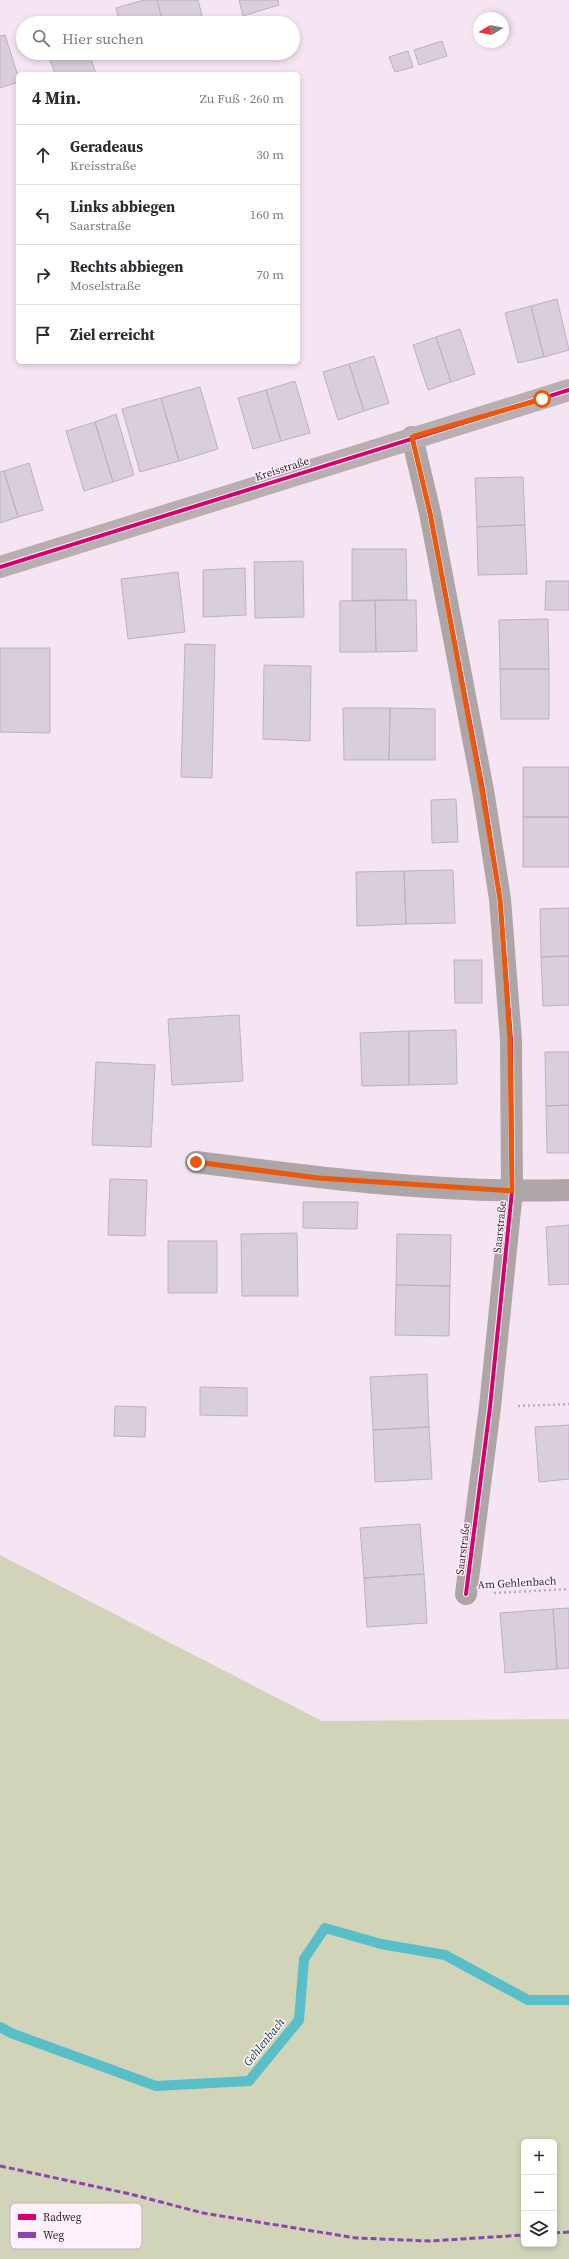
<!DOCTYPE html>
<html lang="de">
<head>
<meta charset="utf-8">
<style>
	:root { --surface:#fff; --page:#f7f7f7; --text:#2b2b33; --muted:#7c7c81; --line:#e1e1e2 }
	body { margin:0; font-family:"Source Serif 4",serif; background:var(--page); color:var(--text) }
	.controls { position:absolute; right:12px; bottom:12px; display:grid; overflow:hidden; border-radius:6px; box-shadow:0 2px 6px #0003 }
	.controls button { width:36px; height:36px; display:grid; place-items:center; padding:0; border:0; border-bottom:1px solid var(--line); background:var(--surface); color:var(--text); font:20px sans-serif }
	.compass { position:absolute; left:473px; top:12px; width:36px; height:36px; border-radius:50%; background:var(--surface); box-shadow:0 2px 6px #0003; rotate:260deg }
	.stop { position:absolute; width:12px; height:12px; margin:-9px; border:3px solid #ea580c; border-radius:50%; background:#fff }
	.stop.end { background:#ea580c; border-color:#fff; box-shadow:0 1px 4px #0008 }
	.list { margin:0; padding:0; list-style:none }
	h2 { display:flex; justify-content:space-between; align-items:center; height:52px; margin:0; padding:0 16px; font-size:17px }
	h2 small { font-size:13px; font-weight:400; color:var(--muted) }
	.list li { display:grid; grid-template-columns:26px 1fr auto; gap:12px; align-items:center; box-sizing:border-box; height:60px; padding:0 16px; border-top:1px solid var(--line) }
	.list b { display:block; font-size:15px; white-space:nowrap }
	.list p { margin:0; font-size:13px; white-space:nowrap; color:var(--muted) }
	.list em { font-size:13px; font-style:normal; color:var(--muted) }
	.icon { flex:none; width:22px; height:22px; fill:none; stroke:currentColor; stroke-width:2; stroke-linecap:round; stroke-linejoin:round }
	.map { position:relative; flex:none; width:569px; height:2259px; overflow:hidden }
	.search { position:absolute; background:var(--surface); box-shadow:0 2px 6px #0003; left:16px; top:16px; width:284px; height:44px; display:flex; align-items:center; gap:10px; box-sizing:border-box; padding:0 14px; border-radius:22px; color:var(--muted); font-size:15px }
	.panel { position:absolute; background:var(--surface); box-shadow:0 2px 6px #0003; left:16px; top:72px; width:284px; height:292px; border-radius:6px }
	.map>svg:first-child { display:block }
</style>
</head>
<body>
<div class="map">
<svg width="569" height="2259" viewBox="0 0 569 2259">
	<rect width="100%" height="100%" fill="#f5e5f3"/>
	<path fill="#d1d4b8" fill-rule="evenodd" d="M0,1555L322,1721L569,1719V2259H0ZM524,2142H554V2244H524Z"/>
	<g fill="none" stroke-linecap="round" stroke-linejoin="round">
		<path stroke="#58bec8" stroke-width="10" d="M0,2027L11,2033L156,2086L249,2081L299,2020L304,1959L325,1928L381,1944L445,1955L528,2000H569"/>
	</g>
	<path fill="#d9cedb" stroke="#bcb2be" d="M144,0H157L163,23H120L116,8Z
		M157,0H198L204,23H163Z
		M239,0H278L279,5L243,16Z
		M5,35L18,76V82L0,88V36Z
		M442,41L447,56L419,65L414,50Z
		M408,51L413,67L395,72L389,57Z
		M48,53H89L96,74H55Z
		M557,299L569,350L544,357L531,306Z
		M531,306L544,357L518,363L505,313Z
		M460,329L475,374L451,382L436,337Z
		M436,337L451,382L428,390L413,345Z
		M374,356L389,403L364,411L349,364Z
		M349,364L364,411L338,420L323,372Z
		M295,381L310,433L281,441L266,390Z
		M200,387L218,449L179,461L161,398Z
		M266,390L281,441L253,449L238,398Z
		M161,398L179,461L140,472L122,409Z
		M116,414L134,475L113,482L95,422Z
		M95,422L113,482L84,491L66,431Z
		M29,463L43,510L18,517L4,471Z
		M4,471L18,517L0,523V472Z
		M523,477L525,525L477,527L475,478Z
		M525,525L527,574L478,575L477,527Z
		M352,549H406L407,600L352,601Z
		M303,561L304,617L255,618L254,562Z
		M245,568L246,615L203,617V570Z
		M178,572L185,632L128,639L121,579Z
		M546,581H569V610H545Z
		M375,600L376,652H340V601Z
		M375,600H416L417,651L376,652Z
		M548,619L549,669H500L499,620Z
		M185,644L215,645L212,778L181,777Z
		M0,648H50V733L0,732Z
		M264,665L311,666L310,741L263,739Z
		M500,669H549V719H501Z
		M343,708H390L389,760H344Z
		M390,708L435,709V760H389Z
		M523,767H569V817H523Z
		M456,799L458,842L432,843L431,800Z
		M523,817H569V867H523Z
		M453,870L455,923L406,924L404,871Z
		M404,871L406,924L357,926L356,872Z
		M569,908V956L541,957L540,909Z
		M569,956V1005L543,1006L541,957Z
		M454,960H482V1003H455Z
		M239,1015L243,1081L172,1085L168,1019Z
		M456,1030L457,1084L409,1085V1031Z
		M409,1031V1085L362,1086L360,1033Z
		M545,1052H569V1105L546,1106Z
		M96,1062L155,1065L151,1147L92,1145Z
		M569,1105V1153H547L546,1106Z
		M110,1179L147,1180L145,1236L108,1235Z
		M303,1202H358L357,1229L303,1228Z
		M569,1225V1284L549,1285L546,1227Z
		M297,1233L298,1296H242L241,1234Z
		M397,1234L451,1235L450,1286L396,1285Z
		M168,1241H217V1293H168Z
		M396,1285L450,1286L449,1336L395,1335Z
		M427,1374L429,1427L373,1430L370,1377Z
		M200,1387L247,1388V1416L200,1415Z
		M115,1406L146,1407L145,1437L114,1436Z
		M569,1425V1479L539,1482L535,1427Z
		M429,1427L432,1479L375,1482L373,1430Z
		M420,1524L424,1574L364,1578L360,1528Z
		M424,1574L427,1623L367,1627L364,1578Z
		M569,1608V1668L557,1669L553,1609Z
		M553,1609L557,1669L505,1673L500,1613Z"/>
	<g fill="none" stroke-linecap="round" stroke-linejoin="round">
		<path stroke="#b8aeb3" stroke-width="2.5" stroke-dasharray="2 3" stroke-linecap="butt" d="M518,1406L569,1404
			M494,1593L569,1589"/>
		<path stroke="#ada5a6" stroke-width="22" d="M412,437L430,513L483,790L500,899L511,1040L512,1191L490,1407L466,1594
			M196,1162C320,1178 445,1194 569,1190"/>
		<path stroke="#b9aeb2" stroke-width="22" d="M0,567L569,390"/>
		<path stroke="#8e44ad" stroke-width="3" stroke-dasharray="6 3" stroke-linecap="butt" d="M0,2166L130,2194L203,2213L356,2238L430,2241L524,2235
			M554,2233L569,2232"/>
		<g stroke="#fef1fc" stroke-width="6">
			<path id="cycleway" d="M412,437L430,513L483,790L500,899L511,1040L512,1191L490,1407L466,1594
				M0,567L569,390"/>
		</g>
		<use href="#cycleway" stroke="#d6006c" stroke-width="4"/>
	</g>
	<g fill="none" stroke-linecap="round" stroke-linejoin="round">
		<path stroke="#ea580c" stroke-width="5" d="M196,1162L318,1178L512,1191L510,1040L500,899L482,790L430,513L412,437L542,399"/>
	</g>
	<g text-anchor="middle" dominant-baseline="central" stroke-width="3" stroke-linejoin="round" paint-order="stroke">
		<g font-size="11" fill="#312630" stroke="#fef1fc">
			<text transform="translate(282 469) rotate(-18)">Kreisstraße</text>
			<text transform="translate(500 1227) rotate(-84)">Saarstraße</text>
			<text transform="translate(463 1549) rotate(-83)">Saarstraße</text>
			<text transform="translate(517 1583) rotate(-3)">Am Gehlenbach</text>
		</g>
		<g font-size="12" font-style="italic" fill="#003e41" stroke="#fef1fc">
			<text transform="translate(264 2042) rotate(-51)">Gehlenbach</text>
		</g>
	</g>
	<rect x="10" y="2203" width="132" height="46" rx="6" fill="#fef1fc" stroke="#c0b4bf" stroke-width="1"/>
	<rect x="18" y="2214" width="18" height="6" fill="#d6006c"/>
	<rect x="18" y="2232" width="18" height="6" fill="#8e44ad"/>
	<g font-size="11" fill="#312630">
		<text x="43" y="2221">Radweg</text>
		<text x="43" y="2239">Weg</text>
	</g>
</svg>
<div class="controls">
<button>+</button>
<button>−</button>
<button><svg class="icon" aria-label="layers" viewBox="0 0 24 24"><path d="M12 4l9 5-9 5-9-5zM3 14l9 5 9-5"/></svg></button>
</div>
<svg class="compass" viewBox="-18 -18 36 36"><path d="M0-13l5 13h-10z" fill="#e53935"/><path d="M0 13l5-13h-10z" fill="#7c7c81"/></svg>
<div class="stop" style="left:542px;top:399px"></div>
<div class="stop end" style="left:196px;top:1162px"></div>
<div class="search"><svg class="icon" aria-label="search" viewBox="0 0 24 24"><circle cx="10" cy="10" r="6"/><path d="M15 15l6 6"/></svg>Hier suchen</div>
<section class="panel">
<h2>4 Min.<small>Zu Fuß · 260 m</small></h2>
<ul class="list">
<li><svg class="icon" aria-label="ahead" viewBox="0 0 24 24"><path d="M12 20V5M6 11l6-6 6 6"/></svg><div><b>Geradeaus</b><p>Kreisstraße</p></div><em>30 m</em></li>
<li><svg class="icon" aria-label="left" viewBox="0 0 24 24"><path d="M17 20v-9H6M10 6l-5 5 5 5"/></svg><div><b>Links abbiegen</b><p>Saarstraße</p></div><em>160 m</em></li>
<li><svg class="icon" aria-label="right" viewBox="0 0 24 24"><path d="M7 20v-9h11M14 6l5 5-5 5"/></svg><div><b>Rechts abbiegen</b><p>Moselstraße</p></div><em>70 m</em></li>
<li><svg class="icon" aria-label="arrive" viewBox="0 0 24 24"><path d="M6 21V4h12l-3 4 3 4H6"/></svg><div><b>Ziel erreicht</b></div></li>
</ul>
</section>
</div>
</body>
</html>
